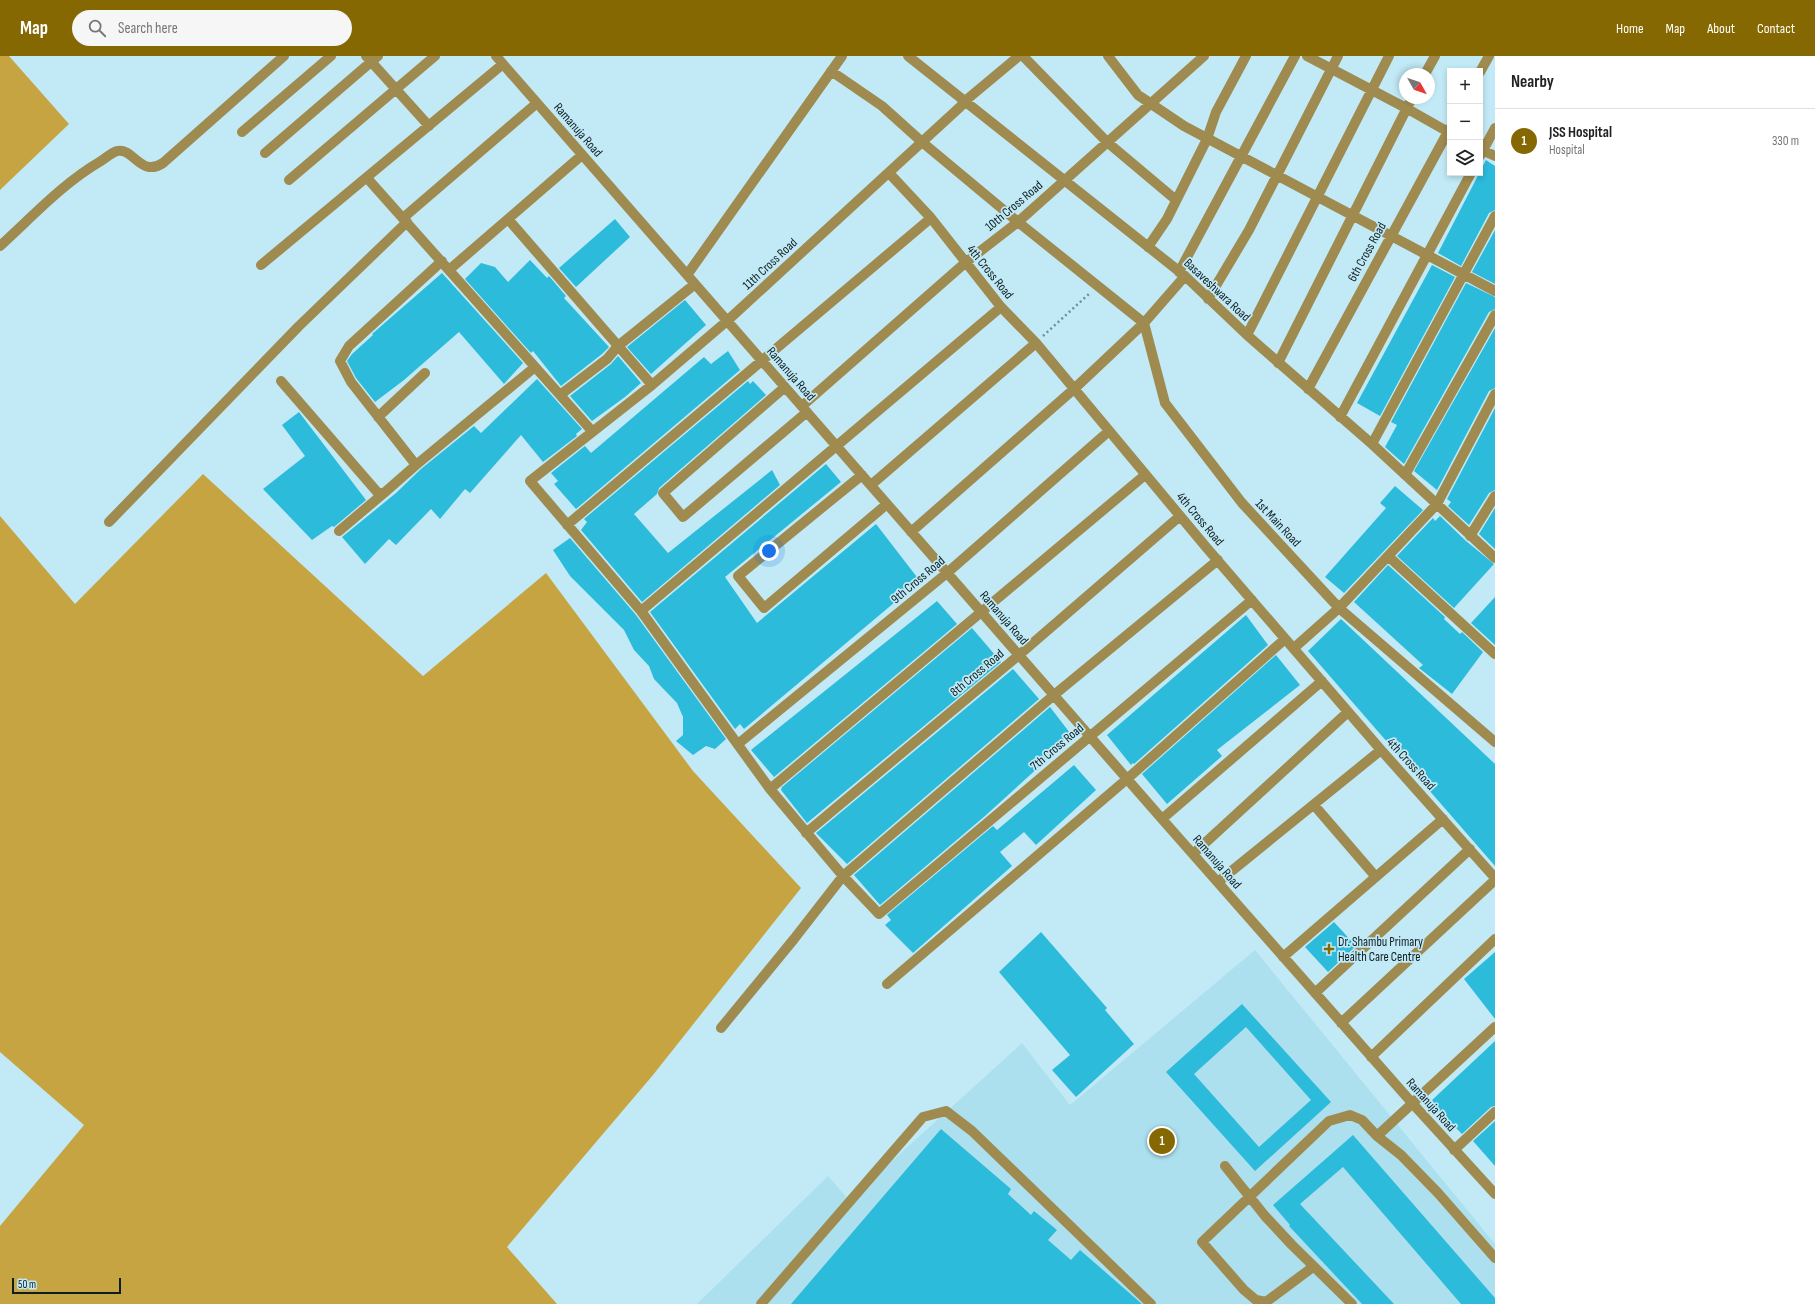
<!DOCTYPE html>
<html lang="en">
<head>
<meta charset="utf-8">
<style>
	:root { --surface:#fff; --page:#f6f6f6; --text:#222; --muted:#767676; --line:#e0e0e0; --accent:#856801 }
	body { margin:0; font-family:"Sofia Sans Condensed",sans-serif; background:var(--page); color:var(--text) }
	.controls { position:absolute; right:12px; top:12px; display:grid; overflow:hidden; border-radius:0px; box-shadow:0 2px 6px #0003 }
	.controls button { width:36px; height:36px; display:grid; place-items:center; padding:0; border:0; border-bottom:1px solid var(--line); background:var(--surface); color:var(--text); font:20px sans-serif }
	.compass { position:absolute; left:1399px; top:12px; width:36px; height:36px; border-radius:50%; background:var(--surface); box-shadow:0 2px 6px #0003; rotate:130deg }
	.scale { position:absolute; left:12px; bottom:10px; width:109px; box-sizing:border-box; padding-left:4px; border:2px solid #0e1d21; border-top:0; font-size:11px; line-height:14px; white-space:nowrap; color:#0e1d21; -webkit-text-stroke:3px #c1eaf6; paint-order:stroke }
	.you { position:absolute; left:769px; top:495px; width:14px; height:14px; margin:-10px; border:3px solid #fff; border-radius:50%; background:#1a73e8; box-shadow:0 0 0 6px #1a73e833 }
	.badge { display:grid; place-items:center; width:26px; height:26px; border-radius:50%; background:var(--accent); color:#fff; font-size:13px; font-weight:700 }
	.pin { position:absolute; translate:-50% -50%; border:2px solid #fff; box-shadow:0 1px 4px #0006 }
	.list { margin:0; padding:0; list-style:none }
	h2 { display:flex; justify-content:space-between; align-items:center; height:52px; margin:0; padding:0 16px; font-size:17px }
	h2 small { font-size:13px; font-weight:400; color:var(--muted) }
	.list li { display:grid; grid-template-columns:26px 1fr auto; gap:12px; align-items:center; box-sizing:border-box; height:64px; padding:0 16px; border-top:1px solid var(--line) }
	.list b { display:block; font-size:15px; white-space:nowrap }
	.list p { margin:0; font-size:13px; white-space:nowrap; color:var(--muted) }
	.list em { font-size:13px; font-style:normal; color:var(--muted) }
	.icon { flex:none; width:22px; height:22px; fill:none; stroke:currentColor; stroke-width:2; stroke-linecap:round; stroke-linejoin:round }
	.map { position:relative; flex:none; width:1495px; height:1248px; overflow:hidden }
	header { display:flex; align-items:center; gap:24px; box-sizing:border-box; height:56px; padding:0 20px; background:var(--accent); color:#fff }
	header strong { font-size:19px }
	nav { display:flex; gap:22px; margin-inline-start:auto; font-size:14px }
	.search { width:280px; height:36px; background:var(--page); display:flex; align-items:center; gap:10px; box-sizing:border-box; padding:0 14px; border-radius:22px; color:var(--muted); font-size:15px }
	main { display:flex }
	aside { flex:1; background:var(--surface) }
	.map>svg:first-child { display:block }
</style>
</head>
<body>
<header>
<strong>Map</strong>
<div class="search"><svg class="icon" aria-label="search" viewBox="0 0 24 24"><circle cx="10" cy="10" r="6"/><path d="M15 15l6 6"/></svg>Search here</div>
<nav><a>Home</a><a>Map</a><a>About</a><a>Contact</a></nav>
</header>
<main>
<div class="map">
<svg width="1495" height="1248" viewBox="0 0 1495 1248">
	<rect width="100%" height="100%" fill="#c1eaf6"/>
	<path fill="#ade0ee" d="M1255,894L1495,1188V1248H697L828,1120L849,1144L1022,987L1070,1049Z"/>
	<path fill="#c7a442" d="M0,0H9L69,68L0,134Z
		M203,418L423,620L546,517L693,715L801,832L653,1019L507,1191L557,1248H0V1170L84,1069L0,996V460L75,548Z"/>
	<path fill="#2cbbdb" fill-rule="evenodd" d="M1486,104L1495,110V154L1489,157L1461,210L1438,197Z
		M615,163L630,181L576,231L559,212Z
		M1495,174V228L1472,216Z
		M530,204L547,222L549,220L566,240L564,242L609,291L602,298L561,330L533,295L531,297L465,223L481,207L495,211L508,226Z
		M1432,209L1455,221L1380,360L1357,347Z
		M442,217L523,307L504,328L459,276L404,324L375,346L356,322L347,305L352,298L373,279L372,278Z
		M1466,227L1495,241V253L1489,256L1404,408L1385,391L1397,369L1391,366Z
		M685,244L706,269L651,318L627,291Z
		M1495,272V332L1489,335L1437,434L1414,415Z
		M728,295L740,314L576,453L554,428L558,425L551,417L585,390L591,397L704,301L711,308Z
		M618,300L641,327L625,341L592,365L570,340L611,308Z
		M537,323L582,373L576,378L577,380L543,406L521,379L470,437L465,433L440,463L431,453L396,489L389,483L365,508L342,481L396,437L421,413L474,370L481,377Z
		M748,325L750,328L753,325L766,339L659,432L657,438L634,458L668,497L772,414L780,429L642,546L581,474L587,466L584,463Z
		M1495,352V434L1489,437L1469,469L1448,450L1451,446L1447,443Z
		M299,356L366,444L334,471L332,470L312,484L263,433L305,400L282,369Z
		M826,408L841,426L725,521L757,567L876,468L920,525L744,673L740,668L735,673L650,556Z
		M1395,430L1423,454L1344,537L1325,521L1386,452L1380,447Z
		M1495,452V493L1479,478Z
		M1440,460L1466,485L1494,508L1454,552L1397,500L1433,462L1435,465Z
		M570,482L636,559L726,683L715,693L706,690L693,699L676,685L683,679V661L677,647L654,623L649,610L634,594L624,574L570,520L553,494Z
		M1388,509L1445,561L1444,563L1460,578L1462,576L1483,596L1452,638L1419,612L1423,609L1354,546Z
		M1495,541V589L1471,567Z
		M937,545L957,568L774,721L751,694Z
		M1246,559L1268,589L1134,708L1133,707L1131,709L1107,679Z
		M1341,563L1495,708V810L1308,595Z
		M972,572L1001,606L807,767L781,734L782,731Z
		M1276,599L1300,629L1217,694L1222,700L1167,748L1142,718Z
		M1013,613L1039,643L847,808L816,777Z
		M1050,651L1070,677L1052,699L985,760L880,849L854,819Z
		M1074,709L1096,734L1036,789L1024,776L1000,796L1012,810L913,897L885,869L891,864L887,859L993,770L997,774Z
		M1334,866L1356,890L1328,916L1305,891Z
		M1041,876L1107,952L1105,954L1134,988L1076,1041L1052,1014L1070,999L999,916Z
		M1495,896V963L1464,923Z
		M1242,948L1331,1046L1255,1115L1166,1016ZM1246,971L1311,1044L1259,1091L1194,1018Z
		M1495,985V1050L1491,1051L1462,1078L1430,1046Z
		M1495,1065V1110L1473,1085Z
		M941,1073L1011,1133L1008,1138L1031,1159L1034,1155L1057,1174L1048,1184L1071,1204L1080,1194L1142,1248H791Z
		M1353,1079L1495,1242V1248H1461L1343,1111L1300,1148L1394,1248H1362L1289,1170L1290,1169L1273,1149Z"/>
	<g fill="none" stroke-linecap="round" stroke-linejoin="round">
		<path stroke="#718f97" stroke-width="2.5" stroke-dasharray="2 3" stroke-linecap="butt" d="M1043,280L1090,237"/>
		<path stroke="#9f8a4f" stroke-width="10" d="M366,0L429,70
			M496,0L1162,763L1413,1048L1495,1138
			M908,0L1185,220L1247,279L1372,388L1495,502
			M1019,0L965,45L960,51L727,265L652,329L530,425L641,555L770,733L843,820L879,858L1252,544
			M1023,0L1107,86L1176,144
			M1108,0L1138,39L1184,70L1495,235
			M1307,0L1406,52L1450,77
			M831,15L882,50L922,86L1018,166L1144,267L1074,333L911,476
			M1480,16L1489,0
			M1425,18L1435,0
			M242,76L331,0
			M1480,93L1495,100
			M265,97L378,0
			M1480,100L1495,72
			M889,117L931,162L1001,251L1036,287L1206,491L1381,694L1495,822
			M367,122L592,375
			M289,124L435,0
			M403,162L537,47
			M508,163L652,329
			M0,190C32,161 63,127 101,105C106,102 111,97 117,95C133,91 141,122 163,107L284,0
			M1148,191L1167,163L1207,83L1216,56L1246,0
			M261,209L503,8
			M449,214L582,99
			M1179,216L1295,0
			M687,219L842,0
			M1185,220L1144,267L1165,347L1242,447L1339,552L1495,686
			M1208,243L1249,174L1338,0
			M1247,279L1389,0
			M1278,307L1412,42
			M281,325L378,437H384L416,409L351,326L340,305L349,290L442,205
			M785,331L663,437L683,461L807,356
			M1308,333L1450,72
			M560,339L607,303L618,290L695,228
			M802,350L965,207L1018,166L1204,0
			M378,361L425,317
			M1340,361L1471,117
			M1372,388L1495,160
			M416,409L535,311
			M862,419L738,520L764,552L887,448
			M1405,419L1495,259
			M871,429L1036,287
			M109,466L299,270L407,166
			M567,469L931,162
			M339,475L384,437
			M1470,480L1495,440
			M1388,500L1495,598
			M641,555L1001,251
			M1294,592L1339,552L1437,448L1495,338
			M738,688L947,517L1109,375
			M770,733L1145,419
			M1314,749L1376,821
			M1162,763L1322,625
			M806,777L1019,599L1180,460
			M1193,798L1348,656
			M1218,826L1381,694
			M1283,901L1443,763
			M887,928L1127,723L1285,583
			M1315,937L1470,793
			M1341,967L1495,824
			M721,972L794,883L843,820L1054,639L1218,504
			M1371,1001L1495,883
			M1377,1080L1495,971
			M1454,1094L1495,1056
			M1225,1110L1265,1160L1292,1189L1352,1248
			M1313,1211L1266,1246L1256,1244L1244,1234L1202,1186L1329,1065L1350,1059L1362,1064L1377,1080L1401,1099L1438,1137L1495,1202
			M761,1248L923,1061L946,1055L972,1075L1151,1248"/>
	</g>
	<path fill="#856801" stroke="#c1eaf6" stroke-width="1.5" d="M1327 887h4v4h4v4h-4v4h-4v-4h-4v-4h4z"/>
	<g text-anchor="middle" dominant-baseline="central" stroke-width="3.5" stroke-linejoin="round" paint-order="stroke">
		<g font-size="13" fill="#0e1d21" stroke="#c1eaf6">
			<text transform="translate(578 74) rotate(49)">Ramanuja Road</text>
			<text transform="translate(1014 150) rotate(-40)">10th Cross Road</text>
			<text transform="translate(1367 196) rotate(-61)">6th Cross Road</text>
			<text transform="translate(770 208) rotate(-43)">11th Cross Road</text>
			<text transform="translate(990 216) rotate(51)">4th Cross Road</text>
			<text transform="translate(1217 234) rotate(43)">Basaveshwara Road</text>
			<text transform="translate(791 318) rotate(49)">Ramanuja Road</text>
			<text transform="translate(1200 463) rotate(50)">4th Cross Road</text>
			<text transform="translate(1278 467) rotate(47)">1st Main Road</text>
			<text transform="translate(918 524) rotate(-40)">9th Cross Road</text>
			<text transform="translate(1004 562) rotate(49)">Ramanuja Road</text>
			<text transform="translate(977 617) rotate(-40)">8th Cross Road</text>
			<text transform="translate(1057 691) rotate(-40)">7th Cross Road</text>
			<text transform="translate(1411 708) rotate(48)">4th Cross Road</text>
			<text transform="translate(1217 806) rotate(49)">Ramanuja Road</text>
			<text transform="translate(1431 1049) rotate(48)">Ramanuja Road</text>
		</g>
		<g font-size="13" fill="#0e1d21" stroke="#c1eaf6" text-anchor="start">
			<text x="1338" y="886">Dr. Shambu Primary<tspan x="1338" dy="15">Health Care Centre</tspan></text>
		</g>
	</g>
</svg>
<div class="controls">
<button>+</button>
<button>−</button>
<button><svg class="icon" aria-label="layers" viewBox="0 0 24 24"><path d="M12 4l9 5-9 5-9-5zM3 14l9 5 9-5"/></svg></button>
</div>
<svg class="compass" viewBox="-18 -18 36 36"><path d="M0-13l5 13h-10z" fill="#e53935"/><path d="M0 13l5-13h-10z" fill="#767676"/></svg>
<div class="scale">50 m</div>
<div class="you"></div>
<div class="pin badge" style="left:1162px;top:1085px">1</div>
</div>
<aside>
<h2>Nearby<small></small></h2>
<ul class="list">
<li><span class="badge">1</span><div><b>JSS Hospital</b><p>Hospital</p></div><em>330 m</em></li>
</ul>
</aside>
</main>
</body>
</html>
